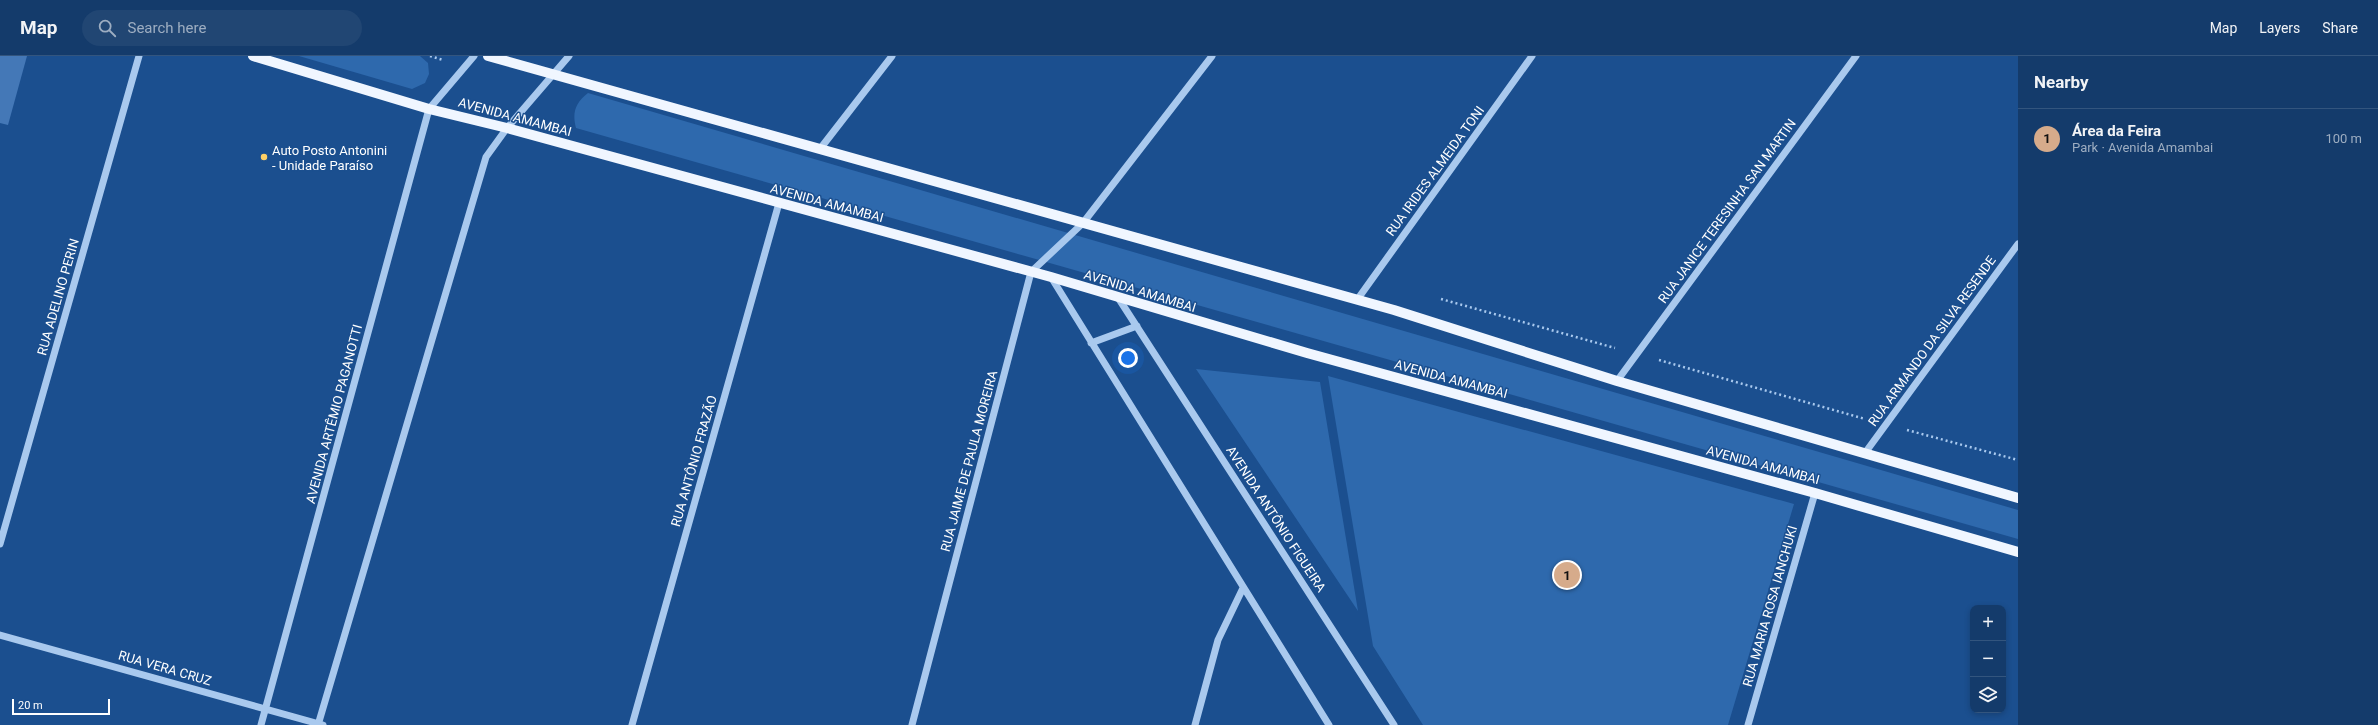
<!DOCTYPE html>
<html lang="en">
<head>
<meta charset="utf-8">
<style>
	:root { --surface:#143b6b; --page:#214673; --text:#f1f3f6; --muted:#9dadc1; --line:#33557e; --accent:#d6ab8b }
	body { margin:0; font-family:Roboto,sans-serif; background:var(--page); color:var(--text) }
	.controls { position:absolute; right:12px; bottom:12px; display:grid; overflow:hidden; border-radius:8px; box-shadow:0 2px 6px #0003 }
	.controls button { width:36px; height:36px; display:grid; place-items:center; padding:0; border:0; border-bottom:1px solid var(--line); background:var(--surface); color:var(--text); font:20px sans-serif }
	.scale { position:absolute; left:12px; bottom:10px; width:98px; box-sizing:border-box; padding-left:4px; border:2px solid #fff; border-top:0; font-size:11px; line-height:14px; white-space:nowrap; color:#fff; -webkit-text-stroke:3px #1b4f8f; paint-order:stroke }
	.you { position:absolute; left:1128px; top:302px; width:14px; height:14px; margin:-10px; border:3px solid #fff; border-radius:50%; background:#1a73e8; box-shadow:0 0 0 6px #1a73e833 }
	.badge { display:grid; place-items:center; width:26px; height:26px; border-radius:50%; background:var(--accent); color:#111; font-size:13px; font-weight:700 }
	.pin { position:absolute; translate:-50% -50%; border:2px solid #fff; box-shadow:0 1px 4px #0006 }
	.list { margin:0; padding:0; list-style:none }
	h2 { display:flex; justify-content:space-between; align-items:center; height:52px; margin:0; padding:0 16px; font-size:17px }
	h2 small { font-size:13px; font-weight:400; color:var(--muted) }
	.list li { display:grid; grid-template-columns:26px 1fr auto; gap:12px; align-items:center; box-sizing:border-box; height:60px; padding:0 16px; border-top:1px solid var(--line) }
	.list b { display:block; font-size:15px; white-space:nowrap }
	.list p { margin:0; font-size:13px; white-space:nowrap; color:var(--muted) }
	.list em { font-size:13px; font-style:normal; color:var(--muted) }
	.icon { flex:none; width:22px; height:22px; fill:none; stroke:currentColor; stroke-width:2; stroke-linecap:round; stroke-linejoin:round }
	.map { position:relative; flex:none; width:2018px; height:669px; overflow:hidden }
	header { display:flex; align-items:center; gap:24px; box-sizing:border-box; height:56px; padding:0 20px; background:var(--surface); border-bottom:1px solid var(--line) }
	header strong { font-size:19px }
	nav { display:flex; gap:22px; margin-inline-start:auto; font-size:14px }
	.search { width:280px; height:36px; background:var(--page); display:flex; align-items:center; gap:10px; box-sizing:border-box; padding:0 14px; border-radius:22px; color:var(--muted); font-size:15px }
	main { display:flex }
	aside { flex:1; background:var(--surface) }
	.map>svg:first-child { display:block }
</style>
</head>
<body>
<header>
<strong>Map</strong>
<div class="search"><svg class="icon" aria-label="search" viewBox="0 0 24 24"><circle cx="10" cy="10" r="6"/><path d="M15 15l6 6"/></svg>Search here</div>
<nav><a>Map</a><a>Layers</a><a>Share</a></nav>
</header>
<main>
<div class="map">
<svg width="2018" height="669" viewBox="0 0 2018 669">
	<rect width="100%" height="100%" fill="#1b4f8f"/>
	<path fill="#2e69ad" d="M299,0H420L428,7L429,18L425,27L412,33Z
		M588,37L2018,454V483L576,72C572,57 575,47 588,37Z
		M1196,313L1320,326L1358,555Z
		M1328,320L1794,448L1728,669H1423L1373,590Z"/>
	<path fill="#4478b7" d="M0,0H27L8,69L0,67Z"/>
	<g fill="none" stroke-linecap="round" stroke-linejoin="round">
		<path stroke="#a9c9ee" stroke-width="2.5" stroke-dasharray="2 3" stroke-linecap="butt" d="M430,0L443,4
			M1441,243L1615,292
			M1659,304L1865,363
			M1907,374L2018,404"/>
		<path stroke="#a9c9ee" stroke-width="7" d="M820,93L892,0
			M1051,221L1329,669
			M1119,243L1394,669
			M1357,244L1532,0
			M1091,287L1137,270
			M1617,325L1856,0
			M1865,397L2018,188
			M0,488L139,0
			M0,579L323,669
			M261,669L429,53L474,0
			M318,669L486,101L507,72L569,0
			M632,669L779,147
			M912,669L1031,216L1083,167L1212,0
			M1195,669L1218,584L1243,532
			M1748,669L1815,437"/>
		<path stroke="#f0f6ff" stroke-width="10" d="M253,0L429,53L507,72L1051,221L1307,297L1815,437L2018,496
			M488,0L1394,254L1617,325L2018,442"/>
	</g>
	<circle fill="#ffd166" stroke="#1b4f8f" stroke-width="1.5" cx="264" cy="101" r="4"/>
	<g text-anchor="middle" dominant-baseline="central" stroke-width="3" stroke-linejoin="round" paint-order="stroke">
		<g font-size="13" fill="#fff" stroke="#1b4f8f">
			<text transform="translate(515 61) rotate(15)">AVENIDA AMAMBAI</text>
			<text transform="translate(1435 115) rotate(-54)">RUA IRIDES ALMEIDA TONI</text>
			<text transform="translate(827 147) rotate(15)">AVENIDA AMAMBAI</text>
			<text transform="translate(1727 155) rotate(-54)">RUA JANICE TERESINHA SAN MARTIN</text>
			<text transform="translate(1140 235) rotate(17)">AVENIDA AMAMBAI</text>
			<text transform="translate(58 241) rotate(-74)">RUA ADELINO PERIN</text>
			<text transform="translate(1932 285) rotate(-54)">RUA ARMANDO DA SILVA RESENDE</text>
			<text transform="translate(1451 323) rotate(15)">AVENIDA AMAMBAI</text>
			<text transform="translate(334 358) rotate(-75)">AVENIDA ARTÊMIO PAGANOTTI</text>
			<text transform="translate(694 405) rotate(-74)">RUA ANTÔNIO FRAZÃO</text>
			<text transform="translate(969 405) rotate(-75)">RUA JAIME DE PAULA MOREIRA</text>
			<text transform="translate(1763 409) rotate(15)">AVENIDA AMAMBAI</text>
			<text transform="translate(1276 463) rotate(57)">AVENIDA ANTÔNIO FIGUEIRA</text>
			<text transform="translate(1770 550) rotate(-74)">RUA MARIA ROSA IANCHUKI</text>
			<text transform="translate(165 612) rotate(16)">RUA VERA CRUZ</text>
		</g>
		<g font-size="13" fill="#fff" stroke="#1b4f8f" text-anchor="start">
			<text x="272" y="94">Auto Posto Antonini<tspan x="272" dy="15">- Unidade Paraíso</tspan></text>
		</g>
	</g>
</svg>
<div class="controls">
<button>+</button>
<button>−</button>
<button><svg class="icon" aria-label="layers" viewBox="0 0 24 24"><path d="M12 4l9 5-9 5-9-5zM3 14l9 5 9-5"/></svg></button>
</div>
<div class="scale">20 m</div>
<div class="you"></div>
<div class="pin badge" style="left:1567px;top:519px">1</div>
</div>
<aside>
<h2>Nearby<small></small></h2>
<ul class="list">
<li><span class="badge">1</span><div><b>Área da Feira</b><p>Park · Avenida Amambai</p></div><em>100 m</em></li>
</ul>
</aside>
</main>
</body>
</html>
